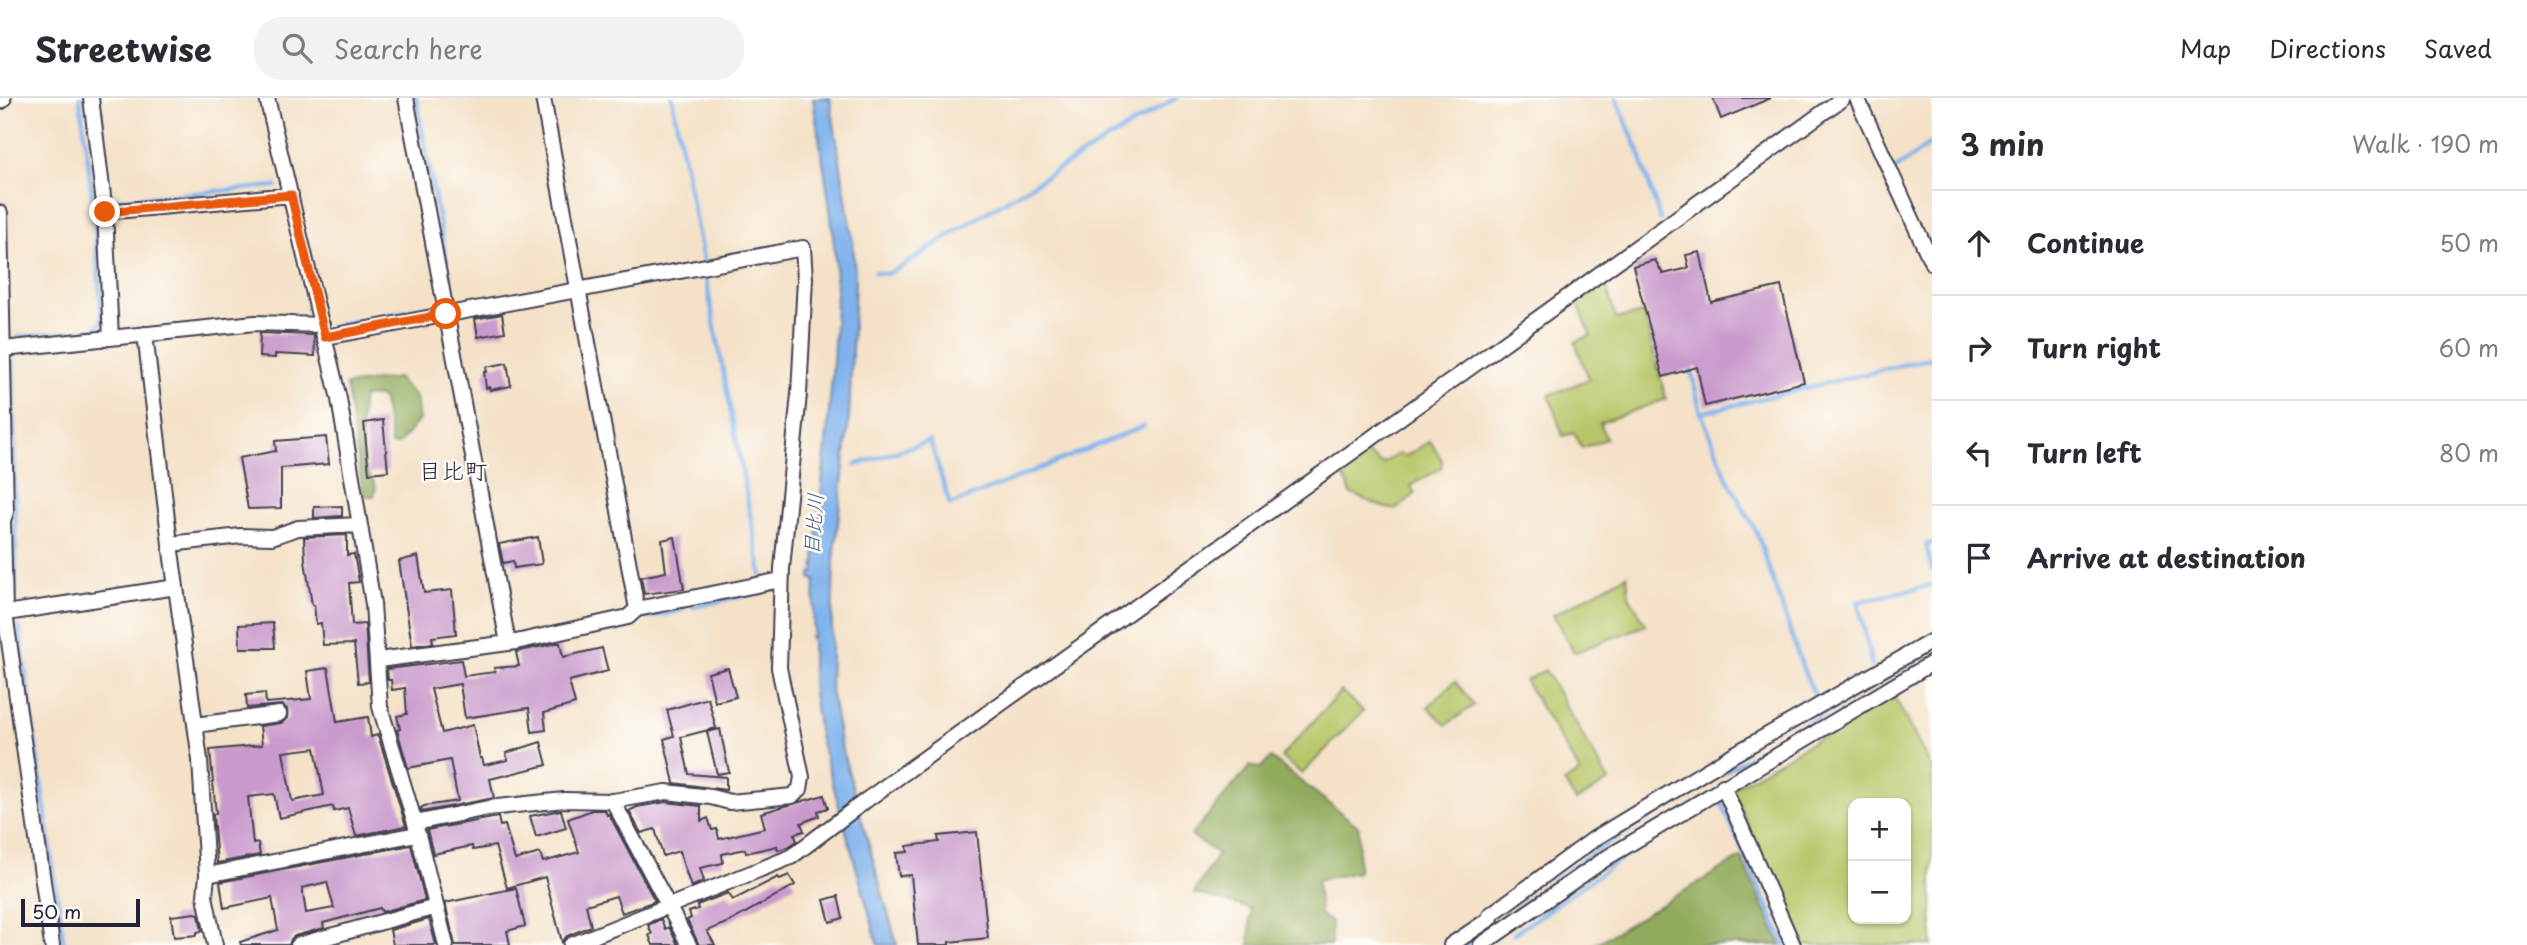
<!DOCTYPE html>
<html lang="en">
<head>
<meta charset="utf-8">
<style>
	:root { --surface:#fff; --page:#f2f2f3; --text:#2b2b33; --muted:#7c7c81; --line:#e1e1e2 }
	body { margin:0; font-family:"Playpen Sans","Klee One",sans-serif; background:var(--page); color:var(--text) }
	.controls { position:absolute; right:21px; bottom:21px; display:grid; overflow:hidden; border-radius:14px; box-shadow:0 2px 5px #0004 }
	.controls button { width:63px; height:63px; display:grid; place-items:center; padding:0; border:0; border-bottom:2px solid var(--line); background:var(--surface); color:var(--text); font:35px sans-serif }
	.scale { position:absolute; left:21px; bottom:18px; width:119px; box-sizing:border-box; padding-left:7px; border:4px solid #22223b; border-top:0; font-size:19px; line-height:24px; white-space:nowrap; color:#22223b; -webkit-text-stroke:5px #fdfcf7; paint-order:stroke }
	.stop { position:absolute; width:21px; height:21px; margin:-16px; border:5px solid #ea580c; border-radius:50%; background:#fff }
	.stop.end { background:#ea580c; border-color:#fff; box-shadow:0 2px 7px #0008 }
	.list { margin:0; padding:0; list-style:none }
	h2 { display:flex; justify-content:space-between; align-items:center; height:91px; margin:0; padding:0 28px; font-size:30px }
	h2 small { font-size:23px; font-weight:400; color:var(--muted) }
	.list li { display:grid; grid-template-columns:46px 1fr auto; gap:21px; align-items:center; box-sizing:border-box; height:105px; padding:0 28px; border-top:2px solid var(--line) }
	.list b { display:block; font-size:26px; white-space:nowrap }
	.list em { font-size:23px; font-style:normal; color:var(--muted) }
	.icon { flex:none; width:38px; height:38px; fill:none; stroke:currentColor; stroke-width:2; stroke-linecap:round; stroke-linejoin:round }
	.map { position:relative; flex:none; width:1932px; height:847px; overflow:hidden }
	header { display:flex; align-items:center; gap:42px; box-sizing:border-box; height:98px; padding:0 35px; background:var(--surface); border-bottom:2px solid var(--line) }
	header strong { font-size:33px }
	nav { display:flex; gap:38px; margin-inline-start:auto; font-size:24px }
	.search { width:490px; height:63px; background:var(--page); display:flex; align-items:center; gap:18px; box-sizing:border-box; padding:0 24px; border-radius:28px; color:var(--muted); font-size:26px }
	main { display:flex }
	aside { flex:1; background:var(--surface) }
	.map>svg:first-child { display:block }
</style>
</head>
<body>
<header>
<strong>Streetwise</strong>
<div class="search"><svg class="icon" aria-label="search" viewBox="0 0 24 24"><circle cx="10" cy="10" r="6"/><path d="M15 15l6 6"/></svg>Search here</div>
<nav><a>Map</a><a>Directions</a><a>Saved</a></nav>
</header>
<main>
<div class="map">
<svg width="1932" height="847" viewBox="0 0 1932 847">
	<rect width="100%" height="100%" fill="#fdfcf7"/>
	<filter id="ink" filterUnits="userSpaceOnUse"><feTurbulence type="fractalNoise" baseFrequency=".0143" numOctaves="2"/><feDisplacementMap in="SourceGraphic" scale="14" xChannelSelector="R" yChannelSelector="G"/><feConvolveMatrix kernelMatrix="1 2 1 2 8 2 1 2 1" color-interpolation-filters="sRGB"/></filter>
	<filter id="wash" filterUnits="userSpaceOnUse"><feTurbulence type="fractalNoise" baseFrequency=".00686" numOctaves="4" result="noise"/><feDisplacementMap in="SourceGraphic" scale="28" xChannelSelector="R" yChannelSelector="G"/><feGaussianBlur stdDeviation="1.57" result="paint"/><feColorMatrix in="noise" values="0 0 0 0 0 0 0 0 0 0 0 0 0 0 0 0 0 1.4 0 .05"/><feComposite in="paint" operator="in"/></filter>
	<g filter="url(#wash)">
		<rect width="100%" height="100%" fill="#f4e1c7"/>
		<path fill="#b7c668" stroke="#6c7452" stroke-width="2" fill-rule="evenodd" d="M1604,179L1616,221L1643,215L1666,301L1600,325L1606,341L1582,350L1574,335L1563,338L1549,297L1589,281L1575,244L1591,237L1575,199Z
			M1430,343L1442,362L1441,370L1411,388L1415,396C1409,401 1403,408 1396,411C1389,414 1361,399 1351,396L1340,370L1363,353L1382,366L1398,356L1406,358Z
			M1627,477L1629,498L1646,527L1576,554L1573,553L1553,517Z
			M1545,572L1609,683L1576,703L1564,684L1580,674L1525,583Z
			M1455,583L1474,607L1446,627L1428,609Z
			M1341,593L1363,613L1302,676L1281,659Z
			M1893,596L1932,671V847H1801L1732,691ZM1853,705H1906V821H1853Z"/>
		<path fill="#91ab5c" stroke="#5a664c" stroke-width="2" d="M397,280L416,299L419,322L398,347H391L390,334L382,300L377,298L363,299C360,315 360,360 367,374C372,384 379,385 374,398H367L363,394L346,287Z
			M1271,660L1359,729L1358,774L1317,782L1320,817L1331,824V847H1249L1251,811L1194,795L1218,756L1191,737L1250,668L1260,670Z
			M1741,759L1781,847H1594Z"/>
		<path fill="#80b3ed" stroke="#516a94" stroke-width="2" d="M813,0H830L853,144L855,181L849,320L834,463L830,587L840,644L897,847H878L819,637L812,586V543L810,538L813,537L815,482L811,481V475H814C821,380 835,286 836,192C836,128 822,63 813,0Z"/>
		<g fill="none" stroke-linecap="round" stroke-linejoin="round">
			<path stroke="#80b3ed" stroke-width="4.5" d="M416,0L453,199
				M672,0L703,162
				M1616,0L1639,54L1660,121
				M1896,71L1932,44
				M118,102L276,88
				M875,174L887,176L903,168L959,131L1176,0
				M705,176L762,479
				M340,226L430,209
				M18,239L95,232L102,223L93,104L80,0
				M13,264L16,500
				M1691,273L1701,315L1728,382L1757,435L1803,571L1816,600
				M1701,315L1932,260
				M855,367L930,343L950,407L1144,328
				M1932,445L1926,446L1932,472
				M693,509L765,493
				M646,520L683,512
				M19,529L64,847
				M610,532L632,527
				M1872,568L1858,504L1932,487
				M1711,704L1714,702L1721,704L1785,847
				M1498,824L1589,757L1693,692L1932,553
				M1514,836L1632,753
				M1465,847L1488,831"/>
		</g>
		<g id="blocks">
			<path fill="#c99acc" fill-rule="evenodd" d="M1713,0H1771L1721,21Z
				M1700,154L1711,204L1781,188L1804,284L1705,308L1697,269L1663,279L1633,168L1655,162L1663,176L1689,170L1686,157Z
				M502,216L505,234L478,239L475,221Z
				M260,235L314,237L315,258L275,256V260L259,259Z
				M507,265L511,288L490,292L489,289L486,290L484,274H487L486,269Z
				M383,322L388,373L369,375L364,325Z
				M326,339L329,366L281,370V410L248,411L239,360L276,353L275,343Z
				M342,408V418L314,420V409Z
				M347,437V457L354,456L359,484L349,485L352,527L365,526L369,584L358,585L354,546L323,547L321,525L316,526L314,507H312L305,463L304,439Z
				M538,439L542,466L514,470L513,463L503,465L499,446Z
				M675,439L684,491L644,496L641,479L666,474L662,442Z
				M418,458L424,495L452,492L456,536L432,539L433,545L412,548L399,463Z
				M273,525L275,550H240L239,527Z
				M557,545H560L563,559L602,550L608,573L569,583L575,606L544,615L546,632L532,634L529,610L465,620L460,586L431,591L442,635L473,627L480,660H482L484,667L508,662L506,655L541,644L547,667L490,681L494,700L422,714L421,710L424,708L458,703L450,662L408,670L397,632L400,631L397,618L407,616L405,590L392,592L391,582H388L387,571L461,562L464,578L495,574L494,570L519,568L516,554Z
				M328,570L337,624L368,619L371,639L378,637L406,728L356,738L348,710L334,713L333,708L279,720L274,696L248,699L253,746L258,745L260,757L217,765L213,716H216L210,652L262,647L260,628L281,625L288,620L287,611L282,607L247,610L246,597L265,595L266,605L311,601L307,573ZM315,650L324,697L292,703L283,654Z
				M728,570L736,599L715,604L708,575Z
				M708,600L716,630L681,639L689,676L726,679V692L674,685L664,641L674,638L667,612Z
				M720,631L729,674L717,676L707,634Z
				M824,697L828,710L818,713L819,718L801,725L804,733L794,736L797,743L788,749L778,752L777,748L746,755L745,751L722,756L723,765L700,770L704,783L691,789L679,753L663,758L655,731L641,735L629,713L637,709L666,704L701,708V723L708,720L712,732L717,731L719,741L765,730L761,715Z
				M561,712L566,730L536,739L530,718Z
				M592,712H605L607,717L609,716L655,803L622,815L616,798L586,807L591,828L567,838L562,844L545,779L507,790L495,748L473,752L472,748L433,756L427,732L498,719L500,728L505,727L515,762L540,755L543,764L579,754L568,721Z
				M977,734L988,840L949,844V847H918L911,777L899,778L896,755L908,754L907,748L939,744L938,738Z
				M411,747L425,802L382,814L380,810L323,825L324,830L295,838L291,841L289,847H241L240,844L278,832L272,800L224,810L220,784ZM327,784L334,810L306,815L302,790Z
				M789,777L795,787L731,823L707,833L715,847H699L687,822L691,820L689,814L698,811L697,807L728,795L733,802L778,779L780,781Z
				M516,790L525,828L507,833L510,847H455L445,805Z
				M838,798L843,820L830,824L824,802Z
				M195,815L199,816L202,833L197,834V837L174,839L171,818Z
				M429,821L436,847H393L390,832Z
				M661,821L665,831L669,829L678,847H653L649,837L652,836L648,827Z"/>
		</g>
	</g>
	<g filter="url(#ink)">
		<use href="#blocks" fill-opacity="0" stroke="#423f50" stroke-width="2"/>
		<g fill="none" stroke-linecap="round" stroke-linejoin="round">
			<g stroke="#423f50" stroke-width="18">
				<path id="street" d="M91,0L105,114L111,240
					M267,0L339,301L373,506L380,609L415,725L446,847
					M406,0L508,545
					M543,0L637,511
					M1857,0L1932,165
					M105,114L291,97
					M0,115L6,414L3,422L5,515L52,847
					M145,236L170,446L200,662L207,777
					M325,239L803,150L805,181L799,296L782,470L779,570L802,679L800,691L792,698L730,704L711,699L666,694L613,703L564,702L488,710L415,725
					M3,251L255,225L322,227
					M170,446L241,438L272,439L298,430L359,427
					M0,516L176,489
					M378,562L516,544L628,519L637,511L781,482
					M195,627L279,616
					M1723,688L1793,847
					M613,703L689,847
					M1490,817L1594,741L1724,662L1932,543
					M215,847L205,798L207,777L417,736
					M298,847L436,809
					M571,847L791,759L865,703L1482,261L1843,0
					M1451,847L1491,820
					M1481,847L1608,759L1932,565"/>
			</g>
			<g stroke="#423f50" stroke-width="23">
				<path id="secondary" d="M0,1L1,0"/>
			</g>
			<use href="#street" stroke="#fff" stroke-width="14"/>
			<use href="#secondary" stroke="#fff" stroke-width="19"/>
		</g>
	</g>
	<g fill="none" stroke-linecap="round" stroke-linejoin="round" filter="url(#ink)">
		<path stroke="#ea580c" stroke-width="9" d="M105,114L291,97L325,239L446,216"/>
	</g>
	<g text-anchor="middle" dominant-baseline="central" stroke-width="5" stroke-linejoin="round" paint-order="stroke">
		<g font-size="21" font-style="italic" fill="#485c82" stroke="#fdfcf7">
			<text transform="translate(812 426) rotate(-86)">目比川</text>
		</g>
		<g font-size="23" fill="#22223b" stroke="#fdfcf7">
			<text x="453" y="371">目比町</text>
		</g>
	</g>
</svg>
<div class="controls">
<button>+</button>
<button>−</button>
</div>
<div class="scale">50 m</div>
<div class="stop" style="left:446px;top:216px"></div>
<div class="stop end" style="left:105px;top:114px"></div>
</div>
<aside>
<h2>3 min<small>Walk · 190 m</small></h2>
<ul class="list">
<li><svg class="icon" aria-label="ahead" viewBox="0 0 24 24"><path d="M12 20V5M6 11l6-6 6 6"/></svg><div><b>Continue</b></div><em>50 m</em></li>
<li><svg class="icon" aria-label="right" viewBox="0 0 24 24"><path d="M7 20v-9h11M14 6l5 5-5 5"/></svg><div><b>Turn right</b></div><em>60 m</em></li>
<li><svg class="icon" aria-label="left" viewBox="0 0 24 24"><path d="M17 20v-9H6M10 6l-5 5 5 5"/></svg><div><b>Turn left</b></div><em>80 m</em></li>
<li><svg class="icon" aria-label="arrive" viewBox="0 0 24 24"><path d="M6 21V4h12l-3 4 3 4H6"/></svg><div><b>Arrive at destination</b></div></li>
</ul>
</aside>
</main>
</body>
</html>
